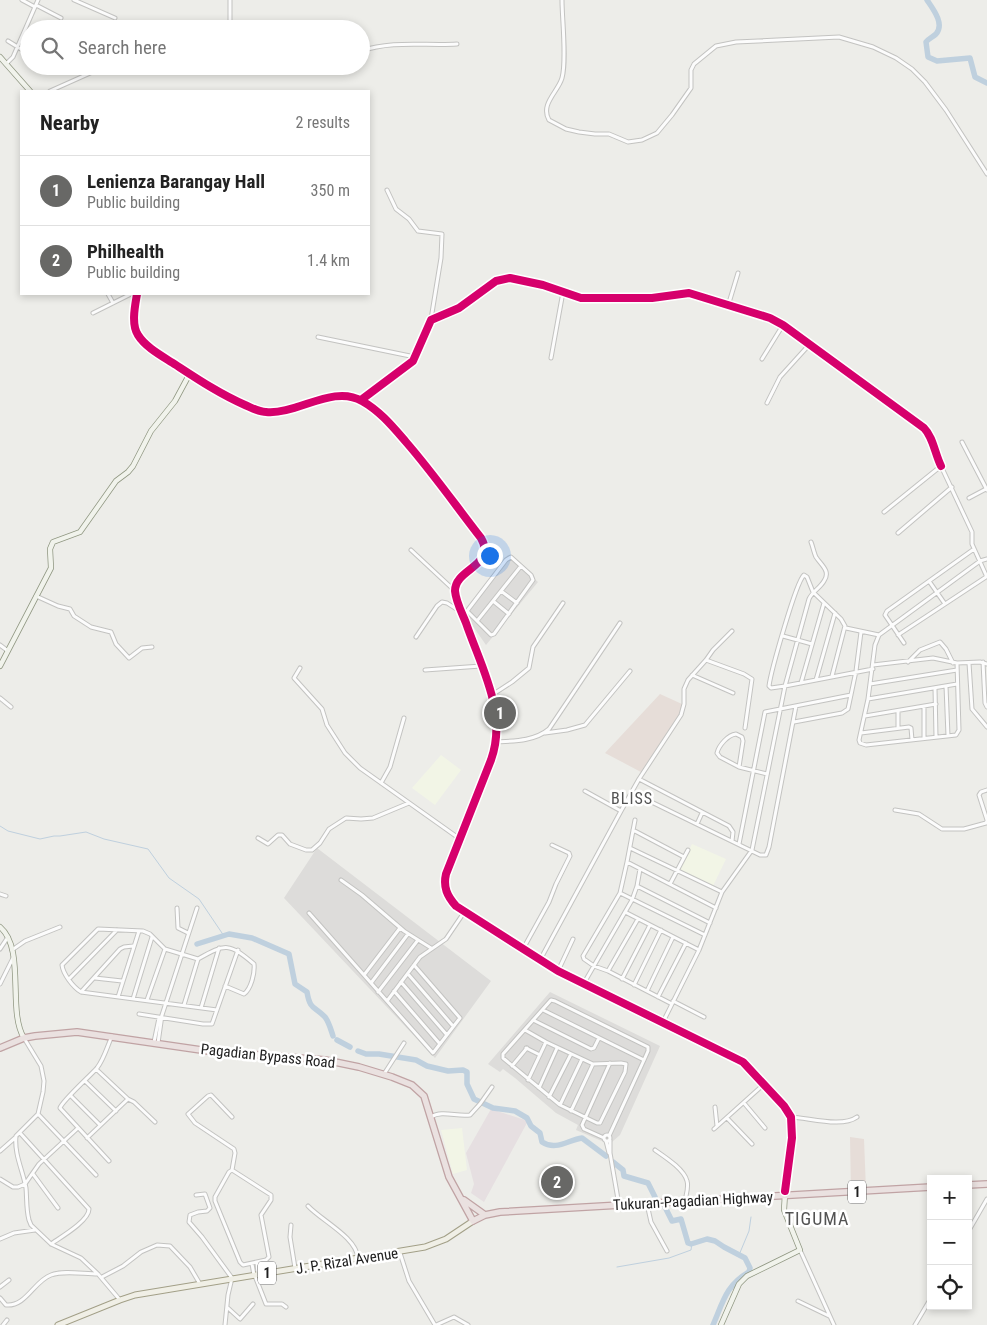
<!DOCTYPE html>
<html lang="en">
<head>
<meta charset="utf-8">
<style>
	:root { --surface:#fff; --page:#f6f6f6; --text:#222; --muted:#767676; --line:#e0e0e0; --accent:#686866 }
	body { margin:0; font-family:"Roboto Condensed",sans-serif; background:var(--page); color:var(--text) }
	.controls { position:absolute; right:15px; bottom:15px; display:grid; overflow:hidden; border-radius:0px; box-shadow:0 2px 8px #0003 }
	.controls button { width:45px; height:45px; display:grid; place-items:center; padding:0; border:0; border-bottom:1px solid var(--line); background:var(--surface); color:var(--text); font:25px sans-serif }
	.you { position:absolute; left:489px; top:555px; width:18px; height:18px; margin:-12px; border:4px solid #fff; border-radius:50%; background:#1a73e8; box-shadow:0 0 0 8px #1a73e833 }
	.badge { display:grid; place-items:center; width:32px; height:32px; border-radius:50%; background:var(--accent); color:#fff; font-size:16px; font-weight:700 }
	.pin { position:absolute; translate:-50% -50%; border:2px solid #fff; box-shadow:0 1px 5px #0006 }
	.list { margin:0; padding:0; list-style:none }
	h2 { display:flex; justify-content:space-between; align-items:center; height:65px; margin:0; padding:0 20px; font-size:21px }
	h2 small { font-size:16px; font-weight:400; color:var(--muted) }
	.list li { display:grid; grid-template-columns:32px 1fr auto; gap:15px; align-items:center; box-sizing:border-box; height:70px; padding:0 20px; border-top:1px solid var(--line) }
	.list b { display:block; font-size:19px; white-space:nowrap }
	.list p { margin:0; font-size:16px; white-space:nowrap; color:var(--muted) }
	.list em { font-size:16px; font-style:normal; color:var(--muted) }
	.icon { flex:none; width:28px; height:28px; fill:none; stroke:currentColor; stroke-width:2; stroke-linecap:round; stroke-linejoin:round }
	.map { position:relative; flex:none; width:987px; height:1325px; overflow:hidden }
	.search { position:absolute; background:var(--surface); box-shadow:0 2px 8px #0003; left:20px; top:20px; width:350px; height:55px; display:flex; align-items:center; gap:12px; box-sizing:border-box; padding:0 18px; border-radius:28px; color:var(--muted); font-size:19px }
	.panel { position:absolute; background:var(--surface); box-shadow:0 2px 8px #0003; left:20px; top:90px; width:350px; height:205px; border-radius:0px }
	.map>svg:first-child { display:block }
</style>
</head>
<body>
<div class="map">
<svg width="987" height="1325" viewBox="0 0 987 1325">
	<rect width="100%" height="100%" fill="#edede9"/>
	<path fill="#dddcda" d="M508,555L538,582L486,645L463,612Z
		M317,848L491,981L435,1058L284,898Z
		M550,992L660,1046L620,1135L612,1142L611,1149H606L604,1142L576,1130L578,1125L556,1113L515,1078L503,1069L500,1072L488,1064Z"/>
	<path fill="#e6ddd8" d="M660,694L682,704L683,709L641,772L605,753Z
		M850,1137L864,1139L866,1190L851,1191Z"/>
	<path fill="#e6dfe1" d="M491,1109L528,1121L484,1202L471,1193L474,1184L466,1153Z"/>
	<path fill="#f2f5e6" d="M441,755L461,770L435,805L412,788Z
		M692,844L726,859L713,886L679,870Z
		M462,1128L467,1170L453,1174L441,1130Z"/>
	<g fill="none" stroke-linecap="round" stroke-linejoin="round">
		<path stroke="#bfd0de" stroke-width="1" d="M0,826L8,831L40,839L54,836H60L86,832L104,839L148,849L169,878L199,899L224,936
			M739,1255L749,1231L751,1217
			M617,1267L669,1258L691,1250L692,1243"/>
		<path stroke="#bfd0de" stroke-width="5.5" d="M927,0C933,9 945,24 936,34C933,37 928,39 926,42L928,57L937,61L970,58L975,77L987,83
			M197,944L229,934L252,938L289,954L295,984L307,992C310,1010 314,1006 325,1017C329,1022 331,1030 333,1036
			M337,1040L350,1047
			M358,1051L366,1054H379L416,1060L427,1066L448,1071L463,1070L467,1072V1084L474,1099L493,1108L515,1111L527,1118L531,1126L540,1133L542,1142C556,1151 568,1140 582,1138L606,1156
			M613,1162L623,1170L624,1176L648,1183L655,1197
			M665,1207L672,1221L681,1219L688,1243L691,1244L707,1239L715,1241L724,1247L745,1258L750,1268L749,1272C726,1285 723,1302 713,1325"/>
		<g stroke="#c3c3c1" stroke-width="5">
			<path id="street" d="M22,0L35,7
				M74,0L115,18
				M562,0C562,20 567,60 562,78C558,92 540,104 549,120L566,129L579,132L595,134H609L628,142L642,140L657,133L672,115L691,88V70L694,64L716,46L736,42L839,37L873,47L896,58L912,69L925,82L946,110L987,174
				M36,5L61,18
				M230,29V0
				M8,41L29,54
				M361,51C393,40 425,46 457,44
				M6,64L13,57L38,0
				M50,91L106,66
				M387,190L396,209L409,219L418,231L442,234L441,258L431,319
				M108,294L113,303
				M728,306L738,273
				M93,313L131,294
				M318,337L415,357
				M551,358L563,292
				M762,359L783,325
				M361,400L413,361L431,320L459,308L496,281L510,278L543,285L581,298H652L689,293L770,318L783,325L924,428C933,437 935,454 941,466
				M767,403L780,377L809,345
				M962,442L987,490
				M969,498L986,489
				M884,512L941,466L972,532V544L986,575V577L898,635
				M898,533L952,487
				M811,542C813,547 814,553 816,557C821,565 831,571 824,581C820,588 812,592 809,599L785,686L771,688L769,686C771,671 796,582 804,575L807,577L813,592L841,619L845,626L832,676
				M411,550L455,591
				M511,557L531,575L533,580L494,634L491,635L467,611L506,560Z
				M987,559L980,561L879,635L875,645L868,699L859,740L860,743L866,745L956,735L959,730L957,663L980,662L987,664
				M929,581L945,604
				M501,591L517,603
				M36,596L58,606L70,609L74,616L91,627L111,632L116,644L129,658L142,648L152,647
				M493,601L509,614
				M477,621L521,566
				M846,628L879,635
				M732,631L713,650L706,660L688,680L684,689V704L681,715L639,779L729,826L733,832L732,841
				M783,636L812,644
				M416,637L437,606L442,602L447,603L461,612
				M904,643L885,615L887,611L974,549
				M0,645L8,651
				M706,660L744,674L752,679L745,728
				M908,662L920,650L940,642L946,649L953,663
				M983,662L985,703L987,707
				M969,663L972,709L987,727
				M873,665L933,658L957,663
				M300,668L294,678L322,709L327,725L345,753L360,768L460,839
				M425,670L481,666
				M692,675L733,693
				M816,680L835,613
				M801,683L824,603
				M870,684L957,670
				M946,686L948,736
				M935,688L936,737
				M492,695L512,682L529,668L533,647L563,603
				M0,698L11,707
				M868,699L957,684
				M924,706V738
				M898,711V728
				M865,716L936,704
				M794,722L842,713L848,709L856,671L861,632
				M545,733L567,730L585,725L630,671
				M861,733L909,727L911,728L912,740
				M736,734L742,737L743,741L739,767L720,757L717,753C719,745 728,735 736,734Z
				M496,742C514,741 535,741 549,729L620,623
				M739,767L767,774
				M381,783L390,767L404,718
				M987,790L981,792L979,795L987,820
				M631,792L760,855H766L769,847L796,706
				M895,810L919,814L942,829H964L986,823L987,821
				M621,811L639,779
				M635,820L627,862L716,908
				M697,824L702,813
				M633,830L684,857
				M258,838L268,844L278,835H282L290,844L306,850H312L320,843L329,829L346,818L361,819L373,818L409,803
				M739,844L765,712L851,695
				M630,848L722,892
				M627,862L620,893L583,956L584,959L594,966L608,971L672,1004
				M341,880L362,895L404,931L431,948
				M670,884L688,850
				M637,886L710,923
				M620,893L705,935
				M0,894L6,896
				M177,908L178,928L188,933
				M625,912L699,950
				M309,913L433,1053L460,1018L414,965
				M0,949L8,937
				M523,949L549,902L556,884L570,856L569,853L552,845
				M12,950L25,941L60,927
				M540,960L621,811L585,791
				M558,971L573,939
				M608,971L638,919
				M408,974L453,1026
				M364,975L400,928
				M95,978L122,981
				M69,979L117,930
				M622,979L650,925
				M401,982L447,1035
				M371,983L408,934
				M584,983L632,900L637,886L640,869
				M0,984L13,958
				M634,985L661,930
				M394,991L440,1044
				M647,991L673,937
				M81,992L120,949L124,947L133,946
				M378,992L418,940
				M118,997L139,931
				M658,997L686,943
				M133,999L152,937
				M147,1000L165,949
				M387,1001L420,957L446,939L465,911
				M673,1001L704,1017
				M184,1005L198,959
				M201,1008L219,948
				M217,1010L81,992C73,987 63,974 62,965L98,929L143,931L150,934L165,949L198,959C226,943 229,943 254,964C255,973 251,989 244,994L225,986
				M543,1010L644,1060
				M139,1014L203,1024H212L238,950
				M533,1020L591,1049L594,1048L599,1038
				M663,1022L699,950L722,892L752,850L785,686L873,669
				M525,1030L546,1042L593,1064L621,1063L626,1064L625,1072L600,1123H597L560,1105L503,1058V1054L551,1000L555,1001L648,1047V1051L644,1060L609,1136
				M24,1038L41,1066L44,1081L43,1092L38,1114L16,1136C14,1154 23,1171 26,1188C27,1198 26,1209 29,1220L31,1225L51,1244L81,1258L98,1274L120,1300
				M154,1042L159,1018
				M158,1043L162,1015L197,908
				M526,1048L540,1055
				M512,1066L527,1048
				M384,1074L404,1043
				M528,1080L546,1042
				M85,1081L116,1111
				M539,1088L557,1048
				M71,1096L100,1125
				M549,1097L571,1054
				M128,1099L134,1102L155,1122
				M744,1103L765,1128
				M560,1105L582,1059
				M715,1107L717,1126
				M571,1111L593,1064
				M38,1114L96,1175
				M232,1117L211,1095L208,1096L188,1114L195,1123L234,1149L235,1153L232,1170L229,1172L215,1197V1201L240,1262L243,1265L266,1260L269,1257L261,1215L271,1200V1195L232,1170
				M431,1117C442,1110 457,1117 470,1115L480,1104L492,1087
				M791,1117C810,1118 842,1128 857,1117
				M727,1118L752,1144
				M714,1129L763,1085
				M20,1133L89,1209C89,1221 61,1237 51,1244
				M604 1138a3 3 0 1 1 6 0a3 3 0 1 1-6 0Z
				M87,1138L128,1099L96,1069
				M604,1138L584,1129L582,1125L610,1063
				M610,1140V1153L619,1205
				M606,1141L609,1153
				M655,1150C665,1157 684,1169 687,1181C689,1187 686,1195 685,1201
				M0,1151L16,1137
				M109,1161L60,1108C62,1101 90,1076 97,1068C104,1059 107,1047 112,1036
				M33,1174L58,1208
				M0,1179L13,1187H18L25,1184L39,1164L78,1128
				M196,1195L205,1194L210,1208L207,1211L198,1212L190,1215L189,1222L202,1237L232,1278L228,1295L225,1325
				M647,1204L651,1222L667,1251
				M308,1206C322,1221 356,1237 358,1258
				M291,1225L290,1237L295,1268
				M968,1232L987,1199
				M0,1239L14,1233L35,1230
				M800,1250L834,1325
				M400,1253L409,1281L435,1325
				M257,1263L258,1274
				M252,1264L254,1275
				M255,1276L266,1304H282L286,1307
				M102,1277L123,1266L141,1252L157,1245L170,1246L190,1267L200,1284
				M0,1287L9,1280
				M0,1298L6,1305C26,1307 34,1281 51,1275C64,1270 83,1274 98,1274
				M798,1301L829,1316
				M228,1308L240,1319L253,1304
				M3,1325L7,1320
				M436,1325L454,1317L468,1325
				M915,1325L931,1298"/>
		</g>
		<g stroke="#909782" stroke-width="6">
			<path id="secondary" d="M0,57L30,91
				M137,294C135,306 131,324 138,335C146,348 164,357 176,365C199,380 220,394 245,405C252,408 259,412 266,412C297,415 333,384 362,401C380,411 393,427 406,442C433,473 456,506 481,538C497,566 455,568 455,591C456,602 462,613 466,623C481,667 508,713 491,760L446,874C443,887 447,896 456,906L558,971L743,1062L784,1106L791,1117L792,1138L785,1191
				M0,666L51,568L50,549L53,542L80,532L116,481L128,472L133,466L151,431L175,401L189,375
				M0,927C26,949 7,1011 24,1038
				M721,1325L739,1284L747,1276L800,1250L784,1210L785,1194"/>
		</g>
		<g stroke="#a29f87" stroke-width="7">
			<path id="primary" d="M58,1325L120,1300L135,1295L425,1247L446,1239L473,1221"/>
		</g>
		<g stroke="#c0a3a4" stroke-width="8">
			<path id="highway" d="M0,1048L24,1038L35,1036L77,1032L208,1051L325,1060L359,1067L392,1077L412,1085L424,1096L449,1177L473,1221L485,1215L500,1212L931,1187
				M968,1185L987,1184
				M464,1200L485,1215"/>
		</g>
		<use href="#street" stroke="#fcfcfc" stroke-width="3"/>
		<use href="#secondary" stroke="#f1f3ec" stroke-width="4.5"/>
		<use href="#primary" stroke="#f0efe6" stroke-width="5"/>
		<use href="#highway" stroke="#eae1e0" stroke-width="5.5"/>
		<g stroke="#fff" stroke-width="11">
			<path id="cycleway" d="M137,294C135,306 131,324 138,335C146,348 164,357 176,365C199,380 220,394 245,405C252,408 259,412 266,412C297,415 333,384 362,401C380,411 393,427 406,442C433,473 456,506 481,538C497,566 455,568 455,591C456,602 462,613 466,623C481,667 508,713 491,760L446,874C443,887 447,896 456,906L558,971L743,1062L784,1106L791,1117L792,1138L785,1191
				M361,400L413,361L431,320L459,308L496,281L510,278L543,285L581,298H652L689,293L770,318L783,325L924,428C933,437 935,454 941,466"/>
		</g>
		<use href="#cycleway" stroke="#d6006c" stroke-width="8"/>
	</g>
	<g text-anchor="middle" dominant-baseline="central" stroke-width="5" stroke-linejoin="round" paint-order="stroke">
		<g fill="#fff" stroke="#636363" stroke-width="1">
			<rect x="848" y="1180.5" width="18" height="23" rx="4"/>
			<rect x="258" y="1261.5" width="18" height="23" rx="4"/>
		</g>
		<g font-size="14" font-weight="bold" fill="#202020">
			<text x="857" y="1192">1</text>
			<text x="267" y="1273">1</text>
		</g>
		<g font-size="15" fill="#202020" stroke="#fff">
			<text transform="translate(268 1056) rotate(6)">Pagadian Bypass Road</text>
			<text transform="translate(693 1201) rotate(-3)">Tukuran-Pagadian Highway</text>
			<text transform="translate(347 1261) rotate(-9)">J. P. Rizal Avenue</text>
		</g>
		<g font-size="16" letter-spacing="1" fill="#535353" stroke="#fff">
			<text x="632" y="798">BLISS</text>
		</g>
		<g font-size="18" letter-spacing="1" fill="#535353" stroke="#fff">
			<text x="817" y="1218">TIGUMA</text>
		</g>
	</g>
</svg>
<div class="controls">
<button>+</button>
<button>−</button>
<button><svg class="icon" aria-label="locate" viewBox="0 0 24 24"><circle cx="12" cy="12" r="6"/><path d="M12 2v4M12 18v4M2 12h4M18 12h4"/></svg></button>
</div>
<div class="you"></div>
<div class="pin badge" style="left:500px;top:713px">1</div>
<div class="pin badge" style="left:557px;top:1182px">2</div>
<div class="search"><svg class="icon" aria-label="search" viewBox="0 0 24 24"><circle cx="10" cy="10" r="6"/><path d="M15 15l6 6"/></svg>Search here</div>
<section class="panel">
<h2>Nearby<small>2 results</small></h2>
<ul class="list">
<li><span class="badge">1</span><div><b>Lenienza Barangay Hall</b><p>Public building</p></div><em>350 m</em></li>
<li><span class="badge">2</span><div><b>Philhealth</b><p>Public building</p></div><em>1.4 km</em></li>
</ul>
</section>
</div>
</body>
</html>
